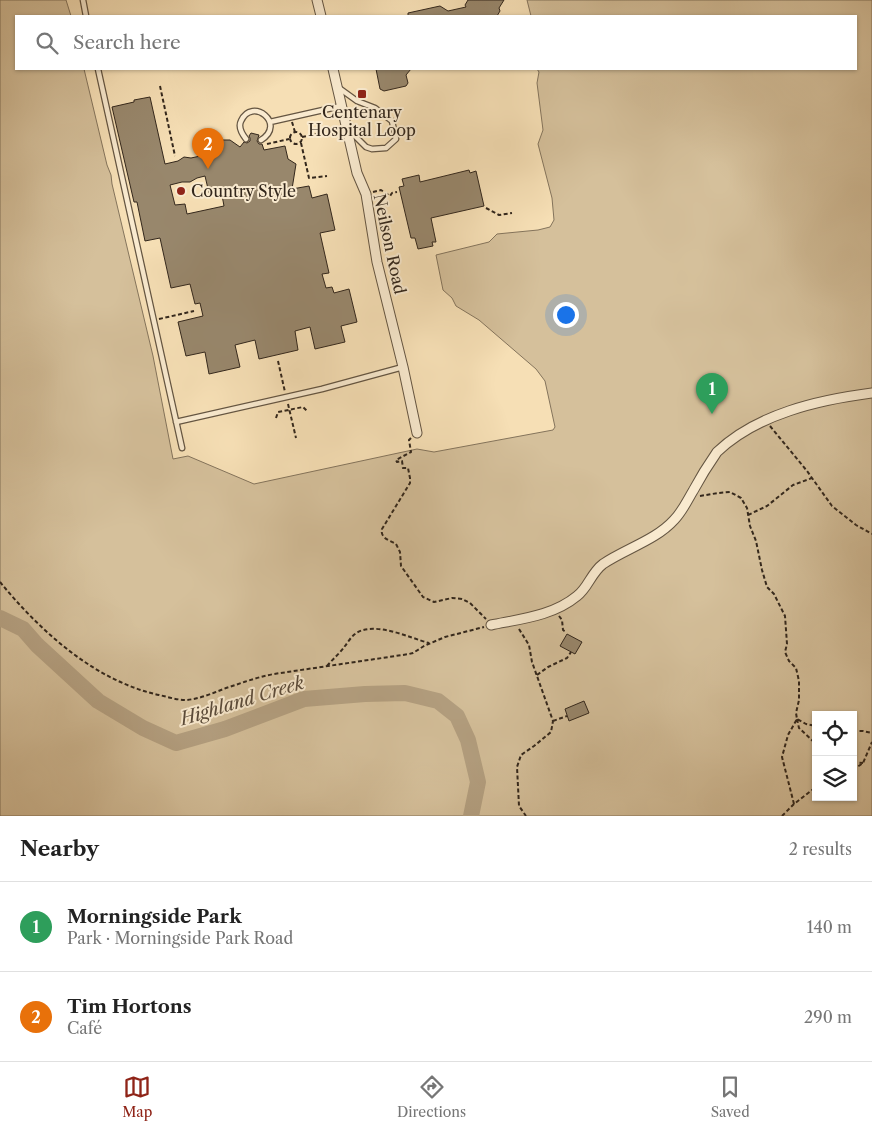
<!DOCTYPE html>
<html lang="en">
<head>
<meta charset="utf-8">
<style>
	:root { --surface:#fff; --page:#f6f6f6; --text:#222; --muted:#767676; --line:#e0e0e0; --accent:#8f2418 }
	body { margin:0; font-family:"Libre Caslon Text",serif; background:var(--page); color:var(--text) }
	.controls { position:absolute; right:15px; bottom:15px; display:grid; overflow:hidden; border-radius:0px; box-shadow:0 1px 4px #0004 }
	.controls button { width:45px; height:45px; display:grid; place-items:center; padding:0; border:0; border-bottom:1px solid var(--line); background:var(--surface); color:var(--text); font:25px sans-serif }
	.you { position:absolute; left:565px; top:314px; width:18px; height:18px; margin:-12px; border:4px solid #fff; border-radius:50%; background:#1a73e8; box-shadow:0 0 0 8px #1a73e833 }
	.badge { display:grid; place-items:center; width:32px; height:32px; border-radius:50%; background:var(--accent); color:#fff; font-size:16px; font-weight:700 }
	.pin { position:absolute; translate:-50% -41px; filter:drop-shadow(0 1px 2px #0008) }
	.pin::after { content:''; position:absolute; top:26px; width:18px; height:15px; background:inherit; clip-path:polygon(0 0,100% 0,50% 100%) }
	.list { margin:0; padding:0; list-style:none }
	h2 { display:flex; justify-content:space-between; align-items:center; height:65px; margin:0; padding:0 20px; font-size:21px }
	h2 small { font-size:16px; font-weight:400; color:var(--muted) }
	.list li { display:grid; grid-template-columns:32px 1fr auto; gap:15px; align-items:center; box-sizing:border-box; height:90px; padding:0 20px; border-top:1px solid var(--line) }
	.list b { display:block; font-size:19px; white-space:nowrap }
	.list p { margin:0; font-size:16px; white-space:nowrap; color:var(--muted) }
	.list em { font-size:16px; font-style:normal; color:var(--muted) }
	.icon { flex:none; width:28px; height:28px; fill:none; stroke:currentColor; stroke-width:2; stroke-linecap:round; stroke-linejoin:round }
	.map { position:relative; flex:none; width:872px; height:816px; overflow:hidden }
	.search { position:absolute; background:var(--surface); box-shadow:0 1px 4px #0004; left:15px; right:15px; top:15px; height:55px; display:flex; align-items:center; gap:12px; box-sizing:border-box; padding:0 18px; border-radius:0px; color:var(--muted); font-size:19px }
	.sheet { height:245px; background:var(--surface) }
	nav { display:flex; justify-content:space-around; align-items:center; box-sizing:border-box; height:70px; border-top:1px solid var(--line); background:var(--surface); font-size:14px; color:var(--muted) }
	nav a { display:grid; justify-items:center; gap:2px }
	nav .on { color:var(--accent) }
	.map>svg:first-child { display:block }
</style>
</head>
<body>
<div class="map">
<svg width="872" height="816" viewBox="0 0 872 816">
	<rect width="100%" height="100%" fill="#f6dfb5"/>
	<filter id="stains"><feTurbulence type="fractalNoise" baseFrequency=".004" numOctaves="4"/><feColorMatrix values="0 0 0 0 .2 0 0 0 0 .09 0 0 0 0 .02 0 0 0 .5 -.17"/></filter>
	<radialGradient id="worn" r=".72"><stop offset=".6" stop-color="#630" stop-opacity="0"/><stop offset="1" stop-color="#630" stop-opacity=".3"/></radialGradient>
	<path fill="#d5c09b" stroke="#84745c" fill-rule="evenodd" d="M0,0H66L71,16H16V69H84L107,165L111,175L112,184L153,356L173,459L188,456L254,484L417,449L434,452L553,430L555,427L545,381L536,369L479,320L456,306L452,298L443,290L436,255L489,242L497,234L538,230L550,227L554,220L552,198L538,144L543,130L537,83L539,72L537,69H856V16H531L527,0H872V816H0ZM816,715H853V797H816Z"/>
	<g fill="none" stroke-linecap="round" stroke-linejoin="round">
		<path stroke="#b4a081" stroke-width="16" d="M0,618L23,629L37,645L98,701L143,728L176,743L225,729L304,699L365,694L405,693L438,701L457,716L468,740L478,782L471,816"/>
	</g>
	<path fill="#98876c" stroke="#33271c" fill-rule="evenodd" d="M468,0H504L499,8L500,11L497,16H408V13L440,6L448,11L466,7L465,5Z
		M376,69H411L406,75L408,83L406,86L384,91L380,89Z
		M150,97L165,164L178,161L184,157L191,158L205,155L209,140H230L240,147L244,142L247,143L250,141V138L249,136L251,133L259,135L257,141L259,144H262L264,150L285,146L288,159L296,164L292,189L309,186L312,198L327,194L335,230L320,233L329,273L322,274L326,288L332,287L334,293L349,289L357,322L341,326L345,342L315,349L310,327L295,331L298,350L259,359L255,340L235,345L240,367L209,374L205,352L186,356L178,322L203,316L200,303L195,304L190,284L171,288L160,238L145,241L137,202H134L112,107L134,102V100ZM205,176L209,193L221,190L224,206L187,214L185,204L175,205L170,185L182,182H190L197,178Z
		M469,170L470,173L476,171L484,206L431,218L436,242H432L433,246L418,249L415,238H411L399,187L404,186L402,179L419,175L420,182Z
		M567,634L582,642L575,654L560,646Z
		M584,701L589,713L569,721L565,709Z"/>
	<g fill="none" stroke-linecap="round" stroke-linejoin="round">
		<g stroke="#645542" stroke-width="7">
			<path id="lane" d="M83,0L86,16
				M98,69L182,448
				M339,88L357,101L375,108L392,121L396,139L386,148L372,149L366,147L349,130
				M270,122L341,106
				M246,139C242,134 238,127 241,121C252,96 287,124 261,140
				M176,422L322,389L403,367"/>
		</g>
		<g stroke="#645542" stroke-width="11">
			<path id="street" d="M317,0L321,16
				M333,69L357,173L366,194L377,262L403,367L417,433
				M491,625C520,619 553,616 577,596C588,588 591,573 603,564C625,549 656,540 674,520C682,512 687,501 693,491C700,478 708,465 717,452C757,414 818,400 872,393"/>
		</g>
		<path stroke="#33271c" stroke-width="2" stroke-dasharray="4 2.5" stroke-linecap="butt" d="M160,86L175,156
			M292,122L295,132
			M290 138a6 6 0 1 1 12 0a6 6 0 1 1-12 0Z
			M302,137L339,130
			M301,143L309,178L327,176
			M267,144L289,139
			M373,192L381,190L390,196L392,193L397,192
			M486,208L499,215L512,213
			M159,319L194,311
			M278,361L285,392
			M288,404L296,438
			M276,418L278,412L303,407L308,412
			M770,426L807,471L832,506L856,525L872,534
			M411,438L409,440L411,452L396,460L397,462L402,461L403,468H408L410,478V483L382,529C380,538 389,540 396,544L400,552L401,566L423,597L434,602L452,598L462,599L470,603L486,619
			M700,496L718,493L730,492L741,498L747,508L750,526L756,541L762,570L767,587L774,594L785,616L787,644L785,652L789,661L796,668L799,681V700L796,713L797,719L806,724L816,726
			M748,515L767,506L793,485L812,478
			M0,582C41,632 95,681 159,695C168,697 177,700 186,700C200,699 213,693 226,688C242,683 257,677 274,674L409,654L413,653L424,646L445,637L484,627
			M559,616L562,620L563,630L566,632
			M519,629L529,645L532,662L553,721L551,732L534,746L521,755L517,767L519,806L526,816
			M327,666C333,659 340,653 345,646C348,642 351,637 355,634C373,620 410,638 429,643
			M537,675L548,667L567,658L571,652
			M797,719L799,728L816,744
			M553,721L567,716
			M853,731H863L872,733
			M853,762L863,763
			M853,770L863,763L872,742
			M794,804L782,757L788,735L797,719
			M782,816L794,804L816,787"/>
		<use href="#lane" stroke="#f9eacf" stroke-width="4.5"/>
		<use href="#street" stroke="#f9eacf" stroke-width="9"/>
	</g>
	<g fill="#8f2418" stroke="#f9eacf" stroke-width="2">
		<rect x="357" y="89" width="10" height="10" rx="2.5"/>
		<circle cx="181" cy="191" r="5"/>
	</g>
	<g text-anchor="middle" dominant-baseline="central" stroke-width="4" stroke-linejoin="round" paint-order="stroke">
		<g font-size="16" fill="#33271c" stroke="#f9eacf">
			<text x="362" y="112">Centenary<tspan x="362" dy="18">Hospital Loop</tspan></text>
			<text x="191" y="191" text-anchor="start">Country Style</text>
		</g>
		<g font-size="16" fill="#33271c" stroke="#f9eacf">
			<text transform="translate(390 244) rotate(78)">Neilson Road</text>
		</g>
		<g font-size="18" font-style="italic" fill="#5a4b3a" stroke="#f9eacf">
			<text transform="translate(242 701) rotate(-17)">Highland Creek</text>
		</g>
	</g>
	<rect width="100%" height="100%" filter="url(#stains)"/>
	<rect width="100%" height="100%" fill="url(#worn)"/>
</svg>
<div class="controls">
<button><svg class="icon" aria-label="locate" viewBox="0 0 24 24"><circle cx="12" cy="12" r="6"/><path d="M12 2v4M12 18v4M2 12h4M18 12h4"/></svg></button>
<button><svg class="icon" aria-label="layers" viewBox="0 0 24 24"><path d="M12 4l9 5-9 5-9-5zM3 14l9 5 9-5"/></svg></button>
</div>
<div class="you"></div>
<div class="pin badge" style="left:712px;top:414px;background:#2e9e5b">1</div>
<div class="pin badge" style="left:208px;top:169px;background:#e8710a">2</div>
<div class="search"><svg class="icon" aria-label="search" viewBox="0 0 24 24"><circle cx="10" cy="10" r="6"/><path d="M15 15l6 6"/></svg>Search here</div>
</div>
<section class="sheet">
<h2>Nearby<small>2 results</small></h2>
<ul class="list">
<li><span class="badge" style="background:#2e9e5b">1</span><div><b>Morningside Park</b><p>Park · Morningside Park Road</p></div><em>140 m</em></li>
<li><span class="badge" style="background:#e8710a">2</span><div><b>Tim Hortons</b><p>Café</p></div><em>290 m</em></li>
</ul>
</section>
<nav>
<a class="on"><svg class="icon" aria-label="map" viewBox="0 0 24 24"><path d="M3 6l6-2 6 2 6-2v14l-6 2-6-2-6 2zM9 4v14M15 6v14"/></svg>Map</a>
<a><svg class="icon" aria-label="directions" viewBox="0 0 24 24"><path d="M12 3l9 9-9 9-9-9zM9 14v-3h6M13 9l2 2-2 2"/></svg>Directions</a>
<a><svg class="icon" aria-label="saved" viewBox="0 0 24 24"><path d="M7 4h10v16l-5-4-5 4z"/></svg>Saved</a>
</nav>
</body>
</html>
